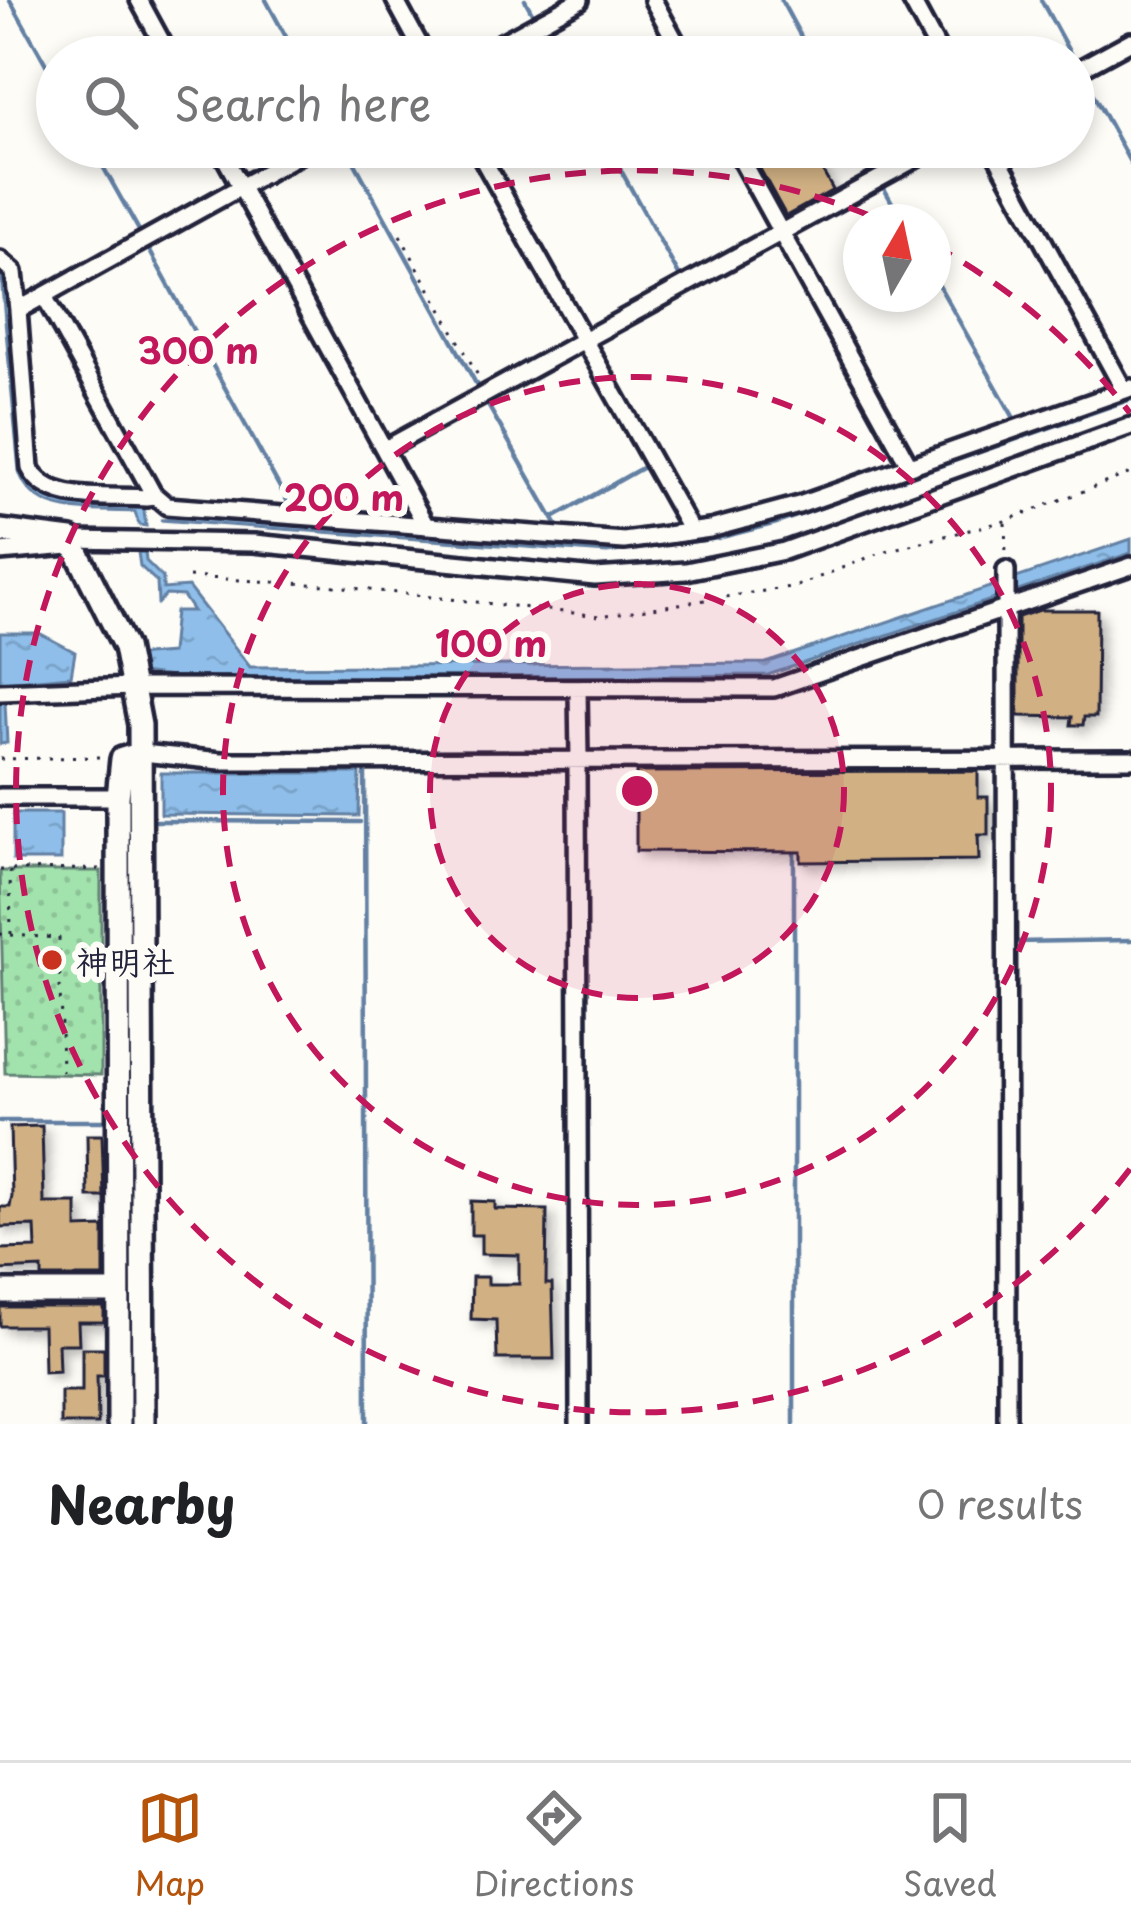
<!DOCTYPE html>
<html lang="en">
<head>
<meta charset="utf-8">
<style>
	:root { --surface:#fff; --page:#f2f2f2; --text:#202124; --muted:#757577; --line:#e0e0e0; --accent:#b45309 }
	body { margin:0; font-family:"Playpen Sans","Klee One",sans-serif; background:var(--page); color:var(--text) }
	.compass { position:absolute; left:843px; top:204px; width:108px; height:108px; border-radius:50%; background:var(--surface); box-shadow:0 6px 18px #0003; rotate:9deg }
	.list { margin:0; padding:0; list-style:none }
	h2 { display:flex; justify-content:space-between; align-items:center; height:156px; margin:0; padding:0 48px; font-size:51px }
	h2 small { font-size:39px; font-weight:400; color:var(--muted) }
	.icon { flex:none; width:66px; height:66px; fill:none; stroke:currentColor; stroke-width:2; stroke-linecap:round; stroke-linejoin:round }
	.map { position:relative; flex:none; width:1131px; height:1424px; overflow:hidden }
	.search { position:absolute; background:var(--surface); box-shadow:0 6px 18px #0003; left:36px; right:36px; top:36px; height:132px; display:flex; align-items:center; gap:30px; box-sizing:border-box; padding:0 42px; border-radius:66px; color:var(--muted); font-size:45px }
	.sheet { height:336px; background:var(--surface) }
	nav { display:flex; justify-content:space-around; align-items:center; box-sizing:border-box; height:168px; border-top:3px solid var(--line); background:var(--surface); font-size:33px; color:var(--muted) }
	nav a { display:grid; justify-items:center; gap:6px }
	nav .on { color:var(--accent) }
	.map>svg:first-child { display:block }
</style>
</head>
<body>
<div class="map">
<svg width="1131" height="1424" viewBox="0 0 1131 1424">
	<defs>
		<pattern id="park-dots" width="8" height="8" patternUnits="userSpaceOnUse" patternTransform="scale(3)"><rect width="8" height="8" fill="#a2e3ad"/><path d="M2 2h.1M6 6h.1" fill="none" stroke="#8bc296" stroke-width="1.8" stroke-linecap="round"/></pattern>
		<pattern id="water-ripples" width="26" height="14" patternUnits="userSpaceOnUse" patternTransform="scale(3)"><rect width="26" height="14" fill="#8ebee9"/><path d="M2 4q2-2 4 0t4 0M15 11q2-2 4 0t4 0" fill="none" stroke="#7aa3c9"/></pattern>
		<filter id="shadow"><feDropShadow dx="6" dy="6" stdDeviation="6" flood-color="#0004"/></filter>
	</defs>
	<rect width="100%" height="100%" fill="#fdfcf7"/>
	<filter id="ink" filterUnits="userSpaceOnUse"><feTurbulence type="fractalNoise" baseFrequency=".00833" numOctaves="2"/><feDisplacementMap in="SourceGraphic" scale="24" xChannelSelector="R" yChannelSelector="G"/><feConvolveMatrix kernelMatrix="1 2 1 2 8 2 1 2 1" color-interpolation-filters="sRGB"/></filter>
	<g filter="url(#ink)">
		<path fill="url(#park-dots)" stroke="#628274" stroke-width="3" d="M101,871V1075L5,1073L0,871Z"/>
		<path fill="url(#water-ripples)" stroke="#6380a3" stroke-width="3" d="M0,266L10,277L28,479L51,497L143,505L146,526L139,525L135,512C95,509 34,519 19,471Z
			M1131,391V400L776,524L717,539L607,553L160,520L213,517L570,548L714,532Z
			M1131,539V553L768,675L197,680L132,672L133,656L171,653L175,611H193L183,596L166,595L158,603L157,582L140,566L138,552H145L146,561L163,578V589L188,587L250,667L766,663Z
			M0,633H39L75,652L71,676L4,682L7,743L0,744Z
			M161,773H360L359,816L161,814Z
			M13,813H61V860H13Z"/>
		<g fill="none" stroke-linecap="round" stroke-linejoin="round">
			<path stroke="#6380a3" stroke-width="4.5" d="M10,0L57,84
				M266,0L297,57
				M525,0L536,20
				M781,0L812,57
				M1041,0L1072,57
				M542,29L557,57
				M1074,60L1076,63
				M1083,76L1131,164
				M92,147L141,234
				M346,147L480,391
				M608,147L680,277
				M861,147L876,174
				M881,183L903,222
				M147,246L290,506
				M933,275L1014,418
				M485,400L560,531
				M553,518L647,465
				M365,772L367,1424
				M156,821L360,822
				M1014,942L1131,940
				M0,1121H103
				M794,1424V848"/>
		</g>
		<path fill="#d1b184" stroke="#22223b" stroke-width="3" filter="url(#shadow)" d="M748,147H809L833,190L786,216Z
			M1040,610H1097L1096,717H1084L1083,725H1071L1072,717L1018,716V617Z
			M978,771V797H988V835H978L979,860L801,862V852L636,851V772Z
			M42,1126L44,1203H77V1228L104,1227V1277H42V1268L0,1270V1249L36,1248L35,1226L0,1227V1207H10L12,1196L10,1127Z
			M87,1135H102L104,1197H88Z
			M471,1201L495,1202V1209L547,1210L546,1284H552L554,1359H497L496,1320L471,1319L472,1277H488V1284H519V1255L481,1254V1235H471Z
			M0,1307H104V1322H78L79,1344H58L59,1371L44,1372L43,1326H0Z
			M82,1348H104V1376H97L98,1424H61V1391H82Z"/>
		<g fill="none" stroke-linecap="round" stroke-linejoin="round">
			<g stroke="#22223b" stroke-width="24">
				<path id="street" d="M139,0L170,57
					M395,0L426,57
					M653,0L684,57
					M911,0L942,57
					M476,57L580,0
					M1074,72L1131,41
					M219,147L426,526
					M476,147L690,529
					M734,147L909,465
					M992,147L1124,390
					M0,260L14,272L18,310L313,147
					M18,310L30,468C48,505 110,495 147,498L153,494L44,296
					M385,449L937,147
					M153,494L167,506L624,541L710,529L799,505L1131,388
					M71,540L254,543L595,577L686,571L784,551L1131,426
					M0,552L69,546
					M1006,570L1007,1424
					M578,690L579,759
					M0,692L133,687L774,688L1131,566
					M142,753L221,761L1131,759
					M577,759L579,1424
					M0,797H118"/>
			</g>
			<g stroke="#22223b" stroke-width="30">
				<path id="secondary" d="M0,531L71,540L125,647L140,725L143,1424
					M0,1292H118
					M119,1424L118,797L122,759L142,753"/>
			</g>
			<path stroke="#22223b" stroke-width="3" stroke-dasharray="3 9" stroke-linecap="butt" d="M400,235L481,381
				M1005,523L1006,555
				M189,577L326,585L600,616L797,586L882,552L1005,521L1131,473
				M0,759L102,757
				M0,870L103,869
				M0,934L11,935L10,871
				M11,935L59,938L62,1072"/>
			<use href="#street" stroke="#fdfcf7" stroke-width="15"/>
			<use href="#secondary" stroke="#fdfcf7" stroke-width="21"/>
		</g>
	</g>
	<circle cx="637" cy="791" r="207" fill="#c2185b" fill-opacity=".12"/>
	<g fill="none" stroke="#c2185b" stroke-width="6" stroke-dasharray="21 15">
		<circle cx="637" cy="791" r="207"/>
		<circle cx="637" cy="791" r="414"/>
		<path d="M1130 1169A621 621 0 1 1 885 222M933 245A621 621 0 0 1 1130 413"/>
	</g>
	<circle fill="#c8321e" stroke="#fdfcf7" stroke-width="4.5" cx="52" cy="960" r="12"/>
	<g text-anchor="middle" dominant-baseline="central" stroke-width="12" stroke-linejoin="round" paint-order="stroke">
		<g font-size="33" font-weight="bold" fill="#22223b" stroke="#fdfcf7" text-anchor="start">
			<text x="76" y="960">神明社</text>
		</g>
	</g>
	<circle cx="637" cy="791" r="18" fill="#c2185b" stroke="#fdfcf7" stroke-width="6"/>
	<g font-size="36" text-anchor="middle" font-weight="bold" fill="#c2185b" stroke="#fdfcf7" stroke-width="12" stroke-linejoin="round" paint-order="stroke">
		<text x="198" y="364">300 m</text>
		<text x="344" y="511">200 m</text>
		<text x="491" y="657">100 m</text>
	</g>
</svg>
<svg class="compass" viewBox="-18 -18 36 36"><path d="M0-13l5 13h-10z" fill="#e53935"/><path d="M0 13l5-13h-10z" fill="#757577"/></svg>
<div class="search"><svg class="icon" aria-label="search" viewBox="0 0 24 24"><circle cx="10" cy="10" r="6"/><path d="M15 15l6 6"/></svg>Search here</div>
</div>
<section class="sheet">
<h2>Nearby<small>0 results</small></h2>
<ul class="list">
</ul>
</section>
<nav>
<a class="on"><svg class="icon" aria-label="map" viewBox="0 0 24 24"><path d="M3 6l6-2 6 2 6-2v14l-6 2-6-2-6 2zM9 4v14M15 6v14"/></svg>Map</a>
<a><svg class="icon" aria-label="directions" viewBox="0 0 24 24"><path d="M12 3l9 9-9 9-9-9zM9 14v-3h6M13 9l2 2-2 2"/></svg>Directions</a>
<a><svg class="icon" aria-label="saved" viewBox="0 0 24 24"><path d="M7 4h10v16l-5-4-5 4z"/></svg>Saved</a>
</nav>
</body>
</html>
